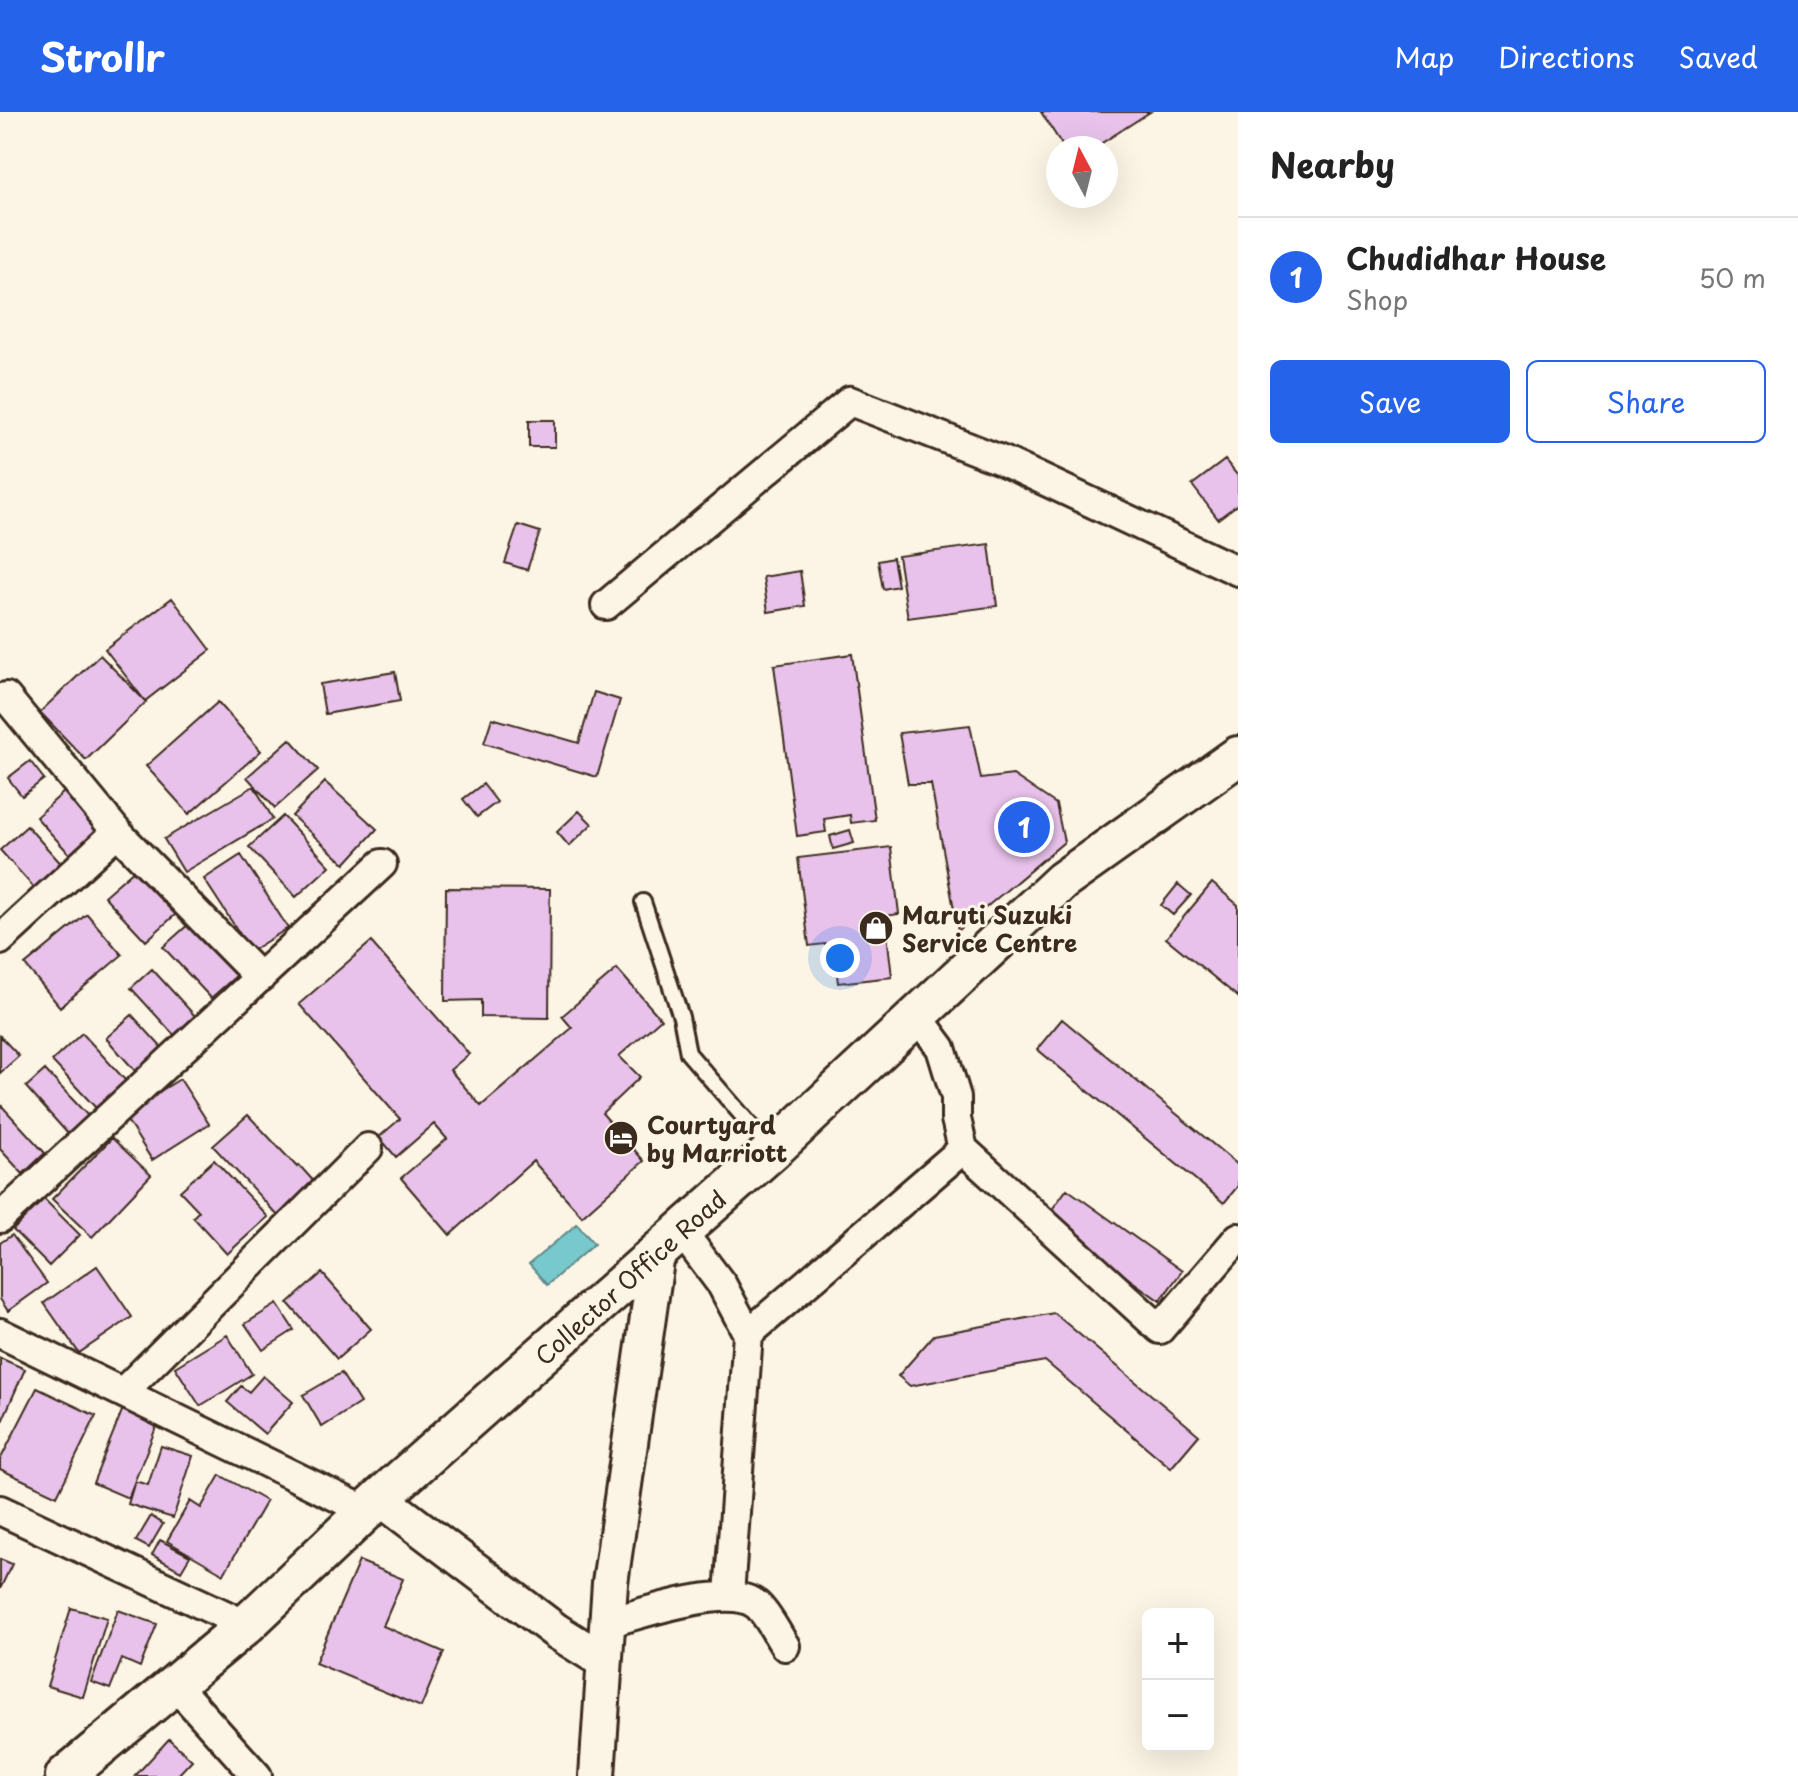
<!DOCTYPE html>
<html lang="en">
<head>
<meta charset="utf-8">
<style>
	:root { --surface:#fff; --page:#f6f6f6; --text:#222; --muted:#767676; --line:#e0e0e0; --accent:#2563eb }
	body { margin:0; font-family:"Playpen Sans",sans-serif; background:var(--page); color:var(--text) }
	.controls { position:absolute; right:24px; bottom:24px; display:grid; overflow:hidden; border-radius:12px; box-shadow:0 8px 32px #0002 }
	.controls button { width:72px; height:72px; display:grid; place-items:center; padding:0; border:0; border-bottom:2px solid var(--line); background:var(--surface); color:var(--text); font:40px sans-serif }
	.compass { position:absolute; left:1046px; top:24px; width:72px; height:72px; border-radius:50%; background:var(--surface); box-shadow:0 8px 32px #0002; rotate:353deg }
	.you { position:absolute; left:840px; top:846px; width:28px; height:28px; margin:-20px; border:6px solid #fff; border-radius:50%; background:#1a73e8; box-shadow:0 0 0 12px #1a73e833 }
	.badge { display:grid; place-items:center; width:52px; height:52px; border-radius:50%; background:var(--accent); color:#fff; font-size:26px; font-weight:700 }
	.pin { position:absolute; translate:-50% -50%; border:4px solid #fff; box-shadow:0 2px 8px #0006 }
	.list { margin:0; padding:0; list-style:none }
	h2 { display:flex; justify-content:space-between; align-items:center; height:104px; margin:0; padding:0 32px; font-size:34px }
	h2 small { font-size:26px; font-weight:400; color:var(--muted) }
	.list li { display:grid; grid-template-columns:52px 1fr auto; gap:24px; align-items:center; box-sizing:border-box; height:120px; padding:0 32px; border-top:2px solid var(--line) }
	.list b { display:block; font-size:30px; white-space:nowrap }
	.list p { margin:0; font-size:26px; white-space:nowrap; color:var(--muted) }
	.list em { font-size:26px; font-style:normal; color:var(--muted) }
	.actions { display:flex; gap:16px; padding:24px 32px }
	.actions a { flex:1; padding:18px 0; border:2px solid var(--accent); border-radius:12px; text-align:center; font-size:28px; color:var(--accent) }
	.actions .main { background:var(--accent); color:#fff }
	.map { position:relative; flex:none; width:1238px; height:1664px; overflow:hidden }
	header { display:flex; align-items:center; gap:48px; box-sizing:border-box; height:112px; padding:0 40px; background:var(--accent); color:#fff }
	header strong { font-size:38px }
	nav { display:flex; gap:44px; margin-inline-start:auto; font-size:28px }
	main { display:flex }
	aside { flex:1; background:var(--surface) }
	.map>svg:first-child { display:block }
</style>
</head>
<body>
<header>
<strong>Strollr</strong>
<nav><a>Map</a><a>Directions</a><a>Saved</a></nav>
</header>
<main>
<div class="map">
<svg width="1238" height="1664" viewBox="0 0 1238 1664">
	<rect width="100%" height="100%" fill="#fcf5e5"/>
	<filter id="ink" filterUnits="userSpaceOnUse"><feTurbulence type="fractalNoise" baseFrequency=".0125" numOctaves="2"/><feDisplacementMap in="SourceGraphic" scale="16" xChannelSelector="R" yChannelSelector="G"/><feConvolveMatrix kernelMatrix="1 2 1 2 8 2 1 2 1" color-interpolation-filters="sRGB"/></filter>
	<g filter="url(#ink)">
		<path fill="#78c9ce" stroke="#608988" stroke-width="2" d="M577,1112L594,1132L547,1173L529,1152Z"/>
		<path fill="#e8c2eb" stroke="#3b2a1e" stroke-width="2" d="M1041,0H1150L1094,36H1064Z
			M529,308H555V335H529Z
			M1225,348L1238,364V392L1218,407L1192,373Z
			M518,413L540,420L527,458L505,451Z
			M989,432L997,494L908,506L898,444Z
			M893,446L898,474L883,477L878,449Z
			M800,459L805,494L768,500L763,465Z
			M172,486L211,538L145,589L105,537Z
			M852,542L875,708L851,711L850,703L824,707L826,720L797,724L774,553Z
			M100,543L146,590L86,648L40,600Z
			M395,560L400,589L325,602L320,572Z
			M594,580L620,588L597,665L484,631L492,606L579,631Z
			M218,590L261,639L189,702L146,654Z
			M970,613L981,667L1013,663L1056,692L1064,730L958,819L931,672H908L899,621Z
			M290,627L318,658L275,696L247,665Z
			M30,649L44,667L22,684L8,666Z
			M325,670L377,717L345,752L292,704Z
			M483,672L497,690L477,705L463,687Z
			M254,674L273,707L184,760L164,727Z
			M65,679L104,720L74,747L36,705Z
			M579,699L592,712L569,734L557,720Z
			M283,704L330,754L296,785L249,735Z
			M27,714L65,756L38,780L0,738Z
			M850,718L854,731L833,737L830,724Z
			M891,735L899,802L885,804L892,865L838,871L833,831L809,834L798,746Z
			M241,743L288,816L251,839L204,767Z
			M135,757L176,802L146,829L104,784Z
			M1212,771L1238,793V885L1166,826Z
			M1178,772L1191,783L1173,803L1161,793Z
			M446,776L550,777L549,906L481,905V888L445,889Z
			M87,802L122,843L60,895L25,853Z
			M190,811L237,863L211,886L163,835Z
			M371,830L469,942L450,958L481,994L572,916L562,904L617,857L661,907L619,944L640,965L602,1001L644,1049L582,1104L533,1049L450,1123L401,1066L447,1027L434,1012L396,1045L379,1025L400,1007L299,892Z
			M152,857L195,904L174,923L131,876Z
			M132,903L163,937L137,961L106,926Z
			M1062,907L1238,1053V1074L1224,1091L1037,937Z
			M82,921L126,969L96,996L52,949Z
			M0,924L19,944L0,961Z
			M45,958L89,1005L69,1023L26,975Z
			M180,967L209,1012L152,1048L123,1002Z
			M0,992L45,1041L23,1062L0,1037Z
			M248,1003L297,1055L299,1053L317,1073L280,1106L213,1034Z
			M112,1026L151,1063L92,1125L52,1087Z
			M214,1048L268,1105L227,1142L193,1105L199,1099L180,1079Z
			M1067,1077L1182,1159L1160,1189L1045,1107Z
			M44,1087L80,1123L49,1154L13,1118Z
			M12,1123L47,1171L8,1199L0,1187V1131Z
			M97,1154L132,1205L79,1241L44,1191Z
			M322,1161L371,1217L337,1247L288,1191Z
			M277,1192L294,1218L263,1238L245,1212Z
			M1054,1201L1199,1323L1171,1356L1045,1249L910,1274L898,1264L934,1223Z
			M227,1223L252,1262L200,1294L175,1255Z
			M0,1246L25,1257L0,1314Z
			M341,1261L360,1291L322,1315L303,1283Z
			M263,1264L293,1290L265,1322L227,1290L241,1274L249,1280Z
			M37,1276L96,1304L57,1384L0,1357V1348Z
			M124,1294L159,1308L128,1386L93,1371Z
			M161,1334L193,1344L173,1406L128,1392L135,1369L148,1373Z
			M220,1363L266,1389L224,1462L167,1429L190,1389L201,1396Z
			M151,1404L163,1412L149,1436L136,1429Z
			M160,1428L190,1444L181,1459L152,1443Z
			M0,1447L12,1452L0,1477Z
			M359,1449L403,1467L383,1514L444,1540L421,1595L315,1551Z
			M71,1496L107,1506L83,1585L47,1574Z
			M118,1498L157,1512L140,1555L122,1547L110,1577L91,1570Z
			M169,1627L192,1648L177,1664H135Z"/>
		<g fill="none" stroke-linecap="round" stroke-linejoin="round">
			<g stroke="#3b2a1e" stroke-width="20">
				<path id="service" d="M643,790L681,905L688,941L772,1038"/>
			</g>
			<g stroke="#3b2a1e" stroke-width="34">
				<path id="minor" d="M606,493L850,289L1003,349L1238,459
					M0,586L6,585L117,720L260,866
					M0,828L117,720
					M918,905L941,936L956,985V1007L963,1037
					M0,1106L382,752
					M682,1120L722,1173L748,1222L729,1483
					M0,1221L366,1399
					M748,1222L963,1037L1160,1217L1238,1126
					M123,1280L368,1036
					M0,1398L246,1513
					M607,1511C640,1502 730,1470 757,1493C768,1503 777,1522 785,1534
					M175,1573L257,1664"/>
			</g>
			<g stroke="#3b2a1e" stroke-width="40">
				<path id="tertiary" d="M380,1386L556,1519L604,1549
					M597,1664L610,1471L657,1142"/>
			</g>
			<g stroke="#3b2a1e" stroke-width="44">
				<path id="secondary" d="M65,1664L246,1513L380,1386L773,1038L1062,769L1238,644"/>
			</g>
			<use href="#service" stroke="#fcf5e5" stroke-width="14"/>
			<use href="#minor" stroke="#fcf5e5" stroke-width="28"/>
			<use href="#tertiary" stroke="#fcf5e5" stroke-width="34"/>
			<use href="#secondary" stroke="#fcf5e5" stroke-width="38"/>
		</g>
	</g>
	<defs>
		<g id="shop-disc" transform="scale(1.8)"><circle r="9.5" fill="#3b2a1e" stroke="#fcf5e5"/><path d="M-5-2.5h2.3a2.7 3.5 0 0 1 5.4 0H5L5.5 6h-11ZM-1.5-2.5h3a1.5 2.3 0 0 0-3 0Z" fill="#fff"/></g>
		<g id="hotel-disc" transform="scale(1.8)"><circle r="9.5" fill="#3b2a1e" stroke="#fcf5e5"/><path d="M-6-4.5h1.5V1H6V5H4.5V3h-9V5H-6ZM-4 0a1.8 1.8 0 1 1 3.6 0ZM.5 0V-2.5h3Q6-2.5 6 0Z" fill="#fff"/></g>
	</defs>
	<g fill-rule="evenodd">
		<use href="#shop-disc" x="876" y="816"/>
		<use href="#hotel-disc" x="621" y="1026"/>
	</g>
	<g text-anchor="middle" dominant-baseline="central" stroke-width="6" stroke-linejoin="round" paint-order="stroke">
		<g font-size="24" font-weight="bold" fill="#3b2a1e" stroke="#fcf5e5" text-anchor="start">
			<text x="902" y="802">Maruti Suzuki<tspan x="902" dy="28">Service Centre</tspan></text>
			<text x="647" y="1012">Courtyard<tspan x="647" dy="28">by Marriott</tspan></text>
		</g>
		<g font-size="24" fill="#3b2a1e" stroke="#fcf5e5">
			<text transform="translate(630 1165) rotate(-42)">Collector Office Road</text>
		</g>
	</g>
</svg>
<div class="controls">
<button>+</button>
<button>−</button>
</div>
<svg class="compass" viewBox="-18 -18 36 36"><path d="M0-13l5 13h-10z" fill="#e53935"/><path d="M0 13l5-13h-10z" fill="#767676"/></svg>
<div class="you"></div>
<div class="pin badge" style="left:1024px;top:715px">1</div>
</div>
<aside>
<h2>Nearby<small></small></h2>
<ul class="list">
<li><span class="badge">1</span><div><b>Chudidhar House</b><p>Shop</p></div><em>50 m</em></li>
</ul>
<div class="actions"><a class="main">Save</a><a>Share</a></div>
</aside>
</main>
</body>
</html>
